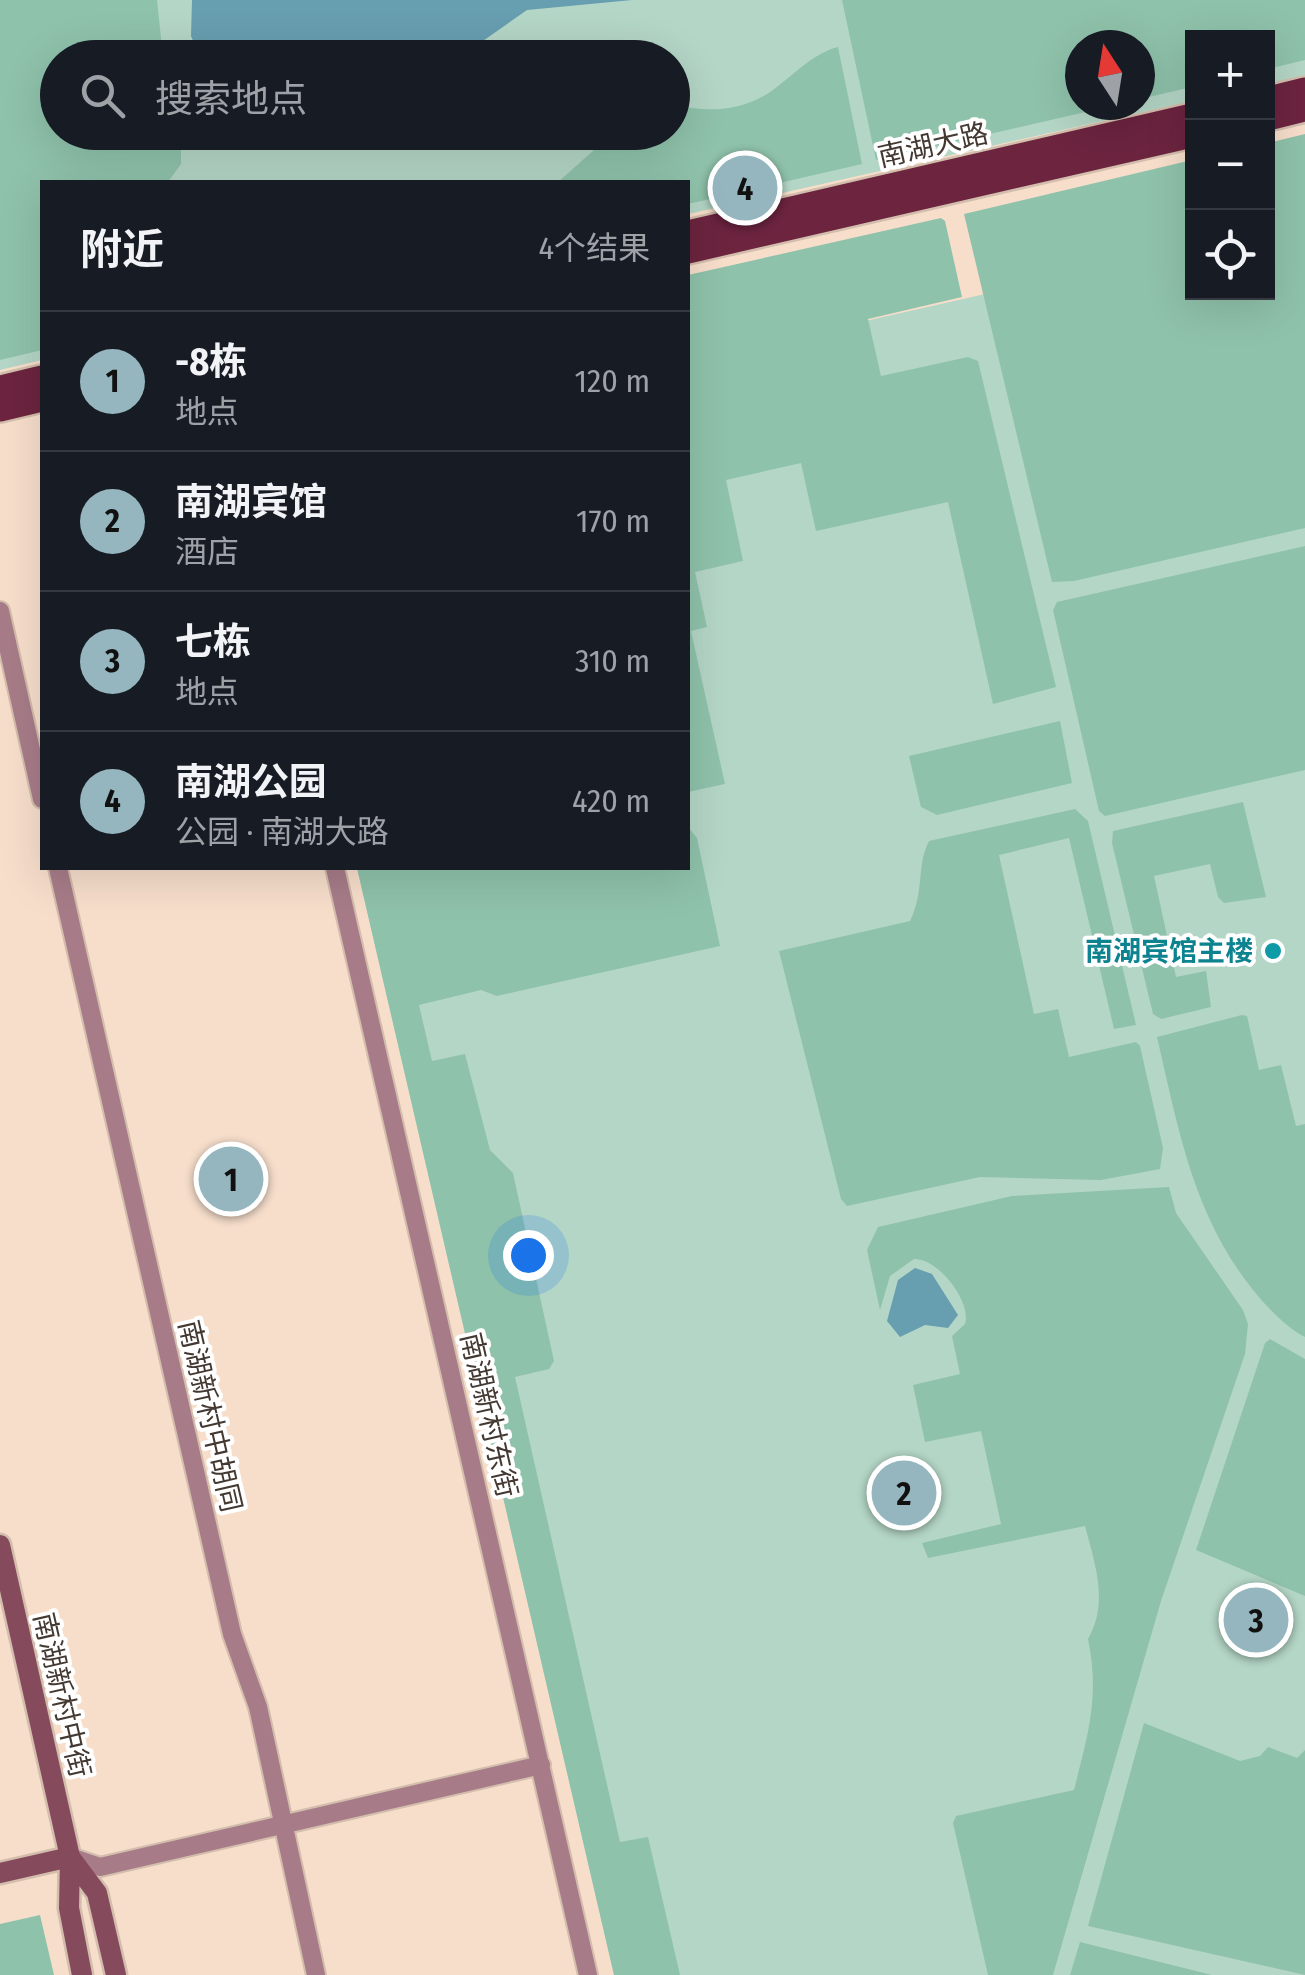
<!DOCTYPE html>
<html lang="zh">
<head>
<meta charset="utf-8">
<style>
	:root { --surface:#171b24; --page:#20242c; --text:#f1f3f6; --muted:#9ea1a6; --line:#363941; --accent:#95b6be }
	body { margin:0; font-family:"Fira Sans Condensed","Noto Sans SC",sans-serif; background:var(--page); color:var(--text) }
	.controls { position:absolute; right:30px; top:30px; display:grid; overflow:hidden; border-radius:0px; box-shadow:0 10px 40px #0002 }
	.controls button { width:90px; height:90px; display:grid; place-items:center; padding:0; border:0; border-bottom:2px solid var(--line); background:var(--surface); color:var(--text); font:50px sans-serif }
	.compass { position:absolute; left:1065px; top:30px; width:90px; height:90px; border-radius:50%; background:var(--surface); box-shadow:0 10px 40px #0002; rotate:348deg }
	.you { position:absolute; left:528px; top:1255px; width:35px; height:35px; margin:-25px; border:8px solid #fff; border-radius:50%; background:#1a73e8; box-shadow:0 0 0 15px #1a73e833 }
	.badge { display:grid; place-items:center; width:65px; height:65px; border-radius:50%; background:var(--accent); color:#111; font-size:32px; font-weight:700 }
	.pin { position:absolute; translate:-50% -50%; border:5px solid #fff; box-shadow:0 2px 10px #0006 }
	.list { margin:0; padding:0; list-style:none }
	h2 { display:flex; justify-content:space-between; align-items:center; height:130px; margin:0; padding:0 40px; font-size:42px }
	h2 small { font-size:32px; font-weight:400; color:var(--muted) }
	.list li { display:grid; grid-template-columns:65px 1fr auto; gap:30px; align-items:center; box-sizing:border-box; height:140px; padding:0 40px; border-top:2px solid var(--line) }
	.list b { display:block; font-size:38px; white-space:nowrap }
	.list p { margin:0; font-size:32px; white-space:nowrap; color:var(--muted) }
	.list em { font-size:32px; font-style:normal; color:var(--muted) }
	.icon { flex:none; width:55px; height:55px; fill:none; stroke:currentColor; stroke-width:2; stroke-linecap:round; stroke-linejoin:round }
	.map { position:relative; flex:none; width:1305px; height:1975px; overflow:hidden }
	.search { position:absolute; background:var(--surface); box-shadow:0 10px 40px #0002; left:40px; top:40px; width:650px; height:110px; display:flex; align-items:center; gap:25px; box-sizing:border-box; padding:0 35px; border-radius:55px; color:var(--muted); font-size:38px }
	.panel { position:absolute; background:var(--surface); box-shadow:0 10px 40px #0002; left:40px; top:180px; width:650px; height:690px; border-radius:0px }
	.map>svg:first-child { display:block }
</style>
</head>
<body>
<div class="map">
<svg width="1305" height="1975" viewBox="0 0 1305 1975">
	<rect width="100%" height="100%" fill="#f7decb"/>
	<path fill="#b4d6c6" fill-rule="evenodd" d="M0,0H1305V76L1268,84V38H1192V101L688,214V182H42V360L0,370ZM1080,45H1140V105H1080ZM58,58H672V132H58Z
		M1305,208V1975H614L357,868H688V361L985,294L1268,292Z"/>
	<path fill="#8fc2ab" d="M0,0H157L163,57L58,58V132L181,133V164L168,182H42V350L0,360Z
		M842,0H1305V60L1268,69V38H1192V87L1140,99V45H1080V105H1116L876,160Z
		M838,47L862,164L688,204V182H558L593,151L601,133L672,132L673,104C709,114 748,111 778,86C797,72 814,53 838,47Z
		M1305,134V528L1074,581L1052,582L964,214L1192,160V292H1268V143Z
		M941,218L945,221L962,297L868,319L881,376L968,357L978,361L1056,687L993,704L948,502L816,531L801,463L726,480L743,561L695,572L707,627L691,631L725,784L688,792V275Z
		M1305,546V770L1105,816L1099,811L1053,610L1057,602Z
		M1060,721L1072,783L937,815L921,807L909,756Z
		M1243,802L1266,897L1224,903L1218,897L1210,864L1154,876L1176,977L1206,971L1211,1007L1161,1019L1153,1014L1112,843L1113,831Z
		M1075,809L1088,821L1136,1025L1114,1029L1069,838L999,855L1034,1014L1058,1009L1069,1057L1136,1042L1140,1046L1163,1148L1160,1169L1101,1180L980,1177L847,1206L841,1199L779,951L910,921C925,891 916,866 929,841Z
		M688,827L697,838L720,946L497,996L481,990L419,1005L432,1061L465,1054L490,1150L513,1173L554,1361L549,1369L515,1377L620,1842L648,1837L680,1975H614L357,868H688Z
		M1242,1015L1247,1016L1259,1070L1281,1065L1296,1126L1305,1124V1337C1287,1328 1271,1311 1258,1296C1194,1220 1179,1132 1157,1037Z
		M1169,1187L1176,1213L1243,1310L1248,1324L1245,1354L1161,1601L1053,1975H988L953,1823L956,1816L1074,1790C1088,1734 1100,1697 1088,1639C1109,1603 1095,1564 1085,1526L928,1558L922,1543L1001,1524L981,1431L925,1442L913,1385L960,1374L952,1336L965,1324C972,1302 938,1258 914,1259L890,1276L880,1310L867,1250L878,1227L1012,1196Z
		M1270,1339L1305,1359V1596L1196,1550L1265,1343Z
		M1144,1723L1240,1761L1260,1756L1268,1747L1297,1758L1305,1750V1975L1088,1926Z
		M40,1915L54,1975H0V1924Z
		M1080,1942L1212,1975H1070Z"/>
	<path fill="#679eb0" d="M192,0H632L527,10L460,57H200L191,36Z
		M915,1268L932,1274L958,1315L948,1328L925,1325L900,1337L887,1321L898,1280Z"/>
	<g fill="none" stroke-linecap="round" stroke-linejoin="round">
		<g stroke="#d3bdac" stroke-width="22">
			<path id="street" d="M0,611L42,799
				M58,868L232,1634L258,1707L316,1975
				M335,868L588,1975
				M70,1857L100,1867L541,1765"/>
		</g>
		<g stroke="#d3bdac" stroke-width="25">
			<path id="secondary" d="M0,1545L70,1857L69,1908L82,1975
				M70,1857L97,1893L116,1975
				M0,1873L70,1857"/>
		</g>
		<g stroke="#d3bdac" stroke-width="30">
			<path id="primary" d="M1268,99L1305,90
				M1268,118L1305,109
				M688,233L1192,116
				M688,251L1192,135
				M0,388L42,378
				M0,409L42,399"/>
		</g>
		<use href="#street" stroke="#a77c88" stroke-width="18"/>
		<use href="#secondary" stroke="#864a5d" stroke-width="20"/>
		<use href="#primary" stroke="#6c243f" stroke-width="25"/>
	</g>
	<circle fill="#0f9aa8" stroke="#fff" stroke-width="4" cx="1273" cy="951" r="10"/>
	<g text-anchor="middle" dominant-baseline="central" stroke-width="8" stroke-linejoin="round" paint-order="stroke">
		<g font-size="28" fill="#433932" stroke="#fff">
			<text transform="translate(933 145) rotate(-13)">南湖大路</text>
			<text transform="translate(489 1415) rotate(77)">南湖新村东街</text>
			<text transform="translate(210 1416) rotate(77)">南湖新村中胡同</text>
			<text transform="translate(62 1695) rotate(77)">南湖新村中街</text>
		</g>
		<g font-size="28" font-weight="bold" fill="#0d838f" stroke="#fff" text-anchor="end">
			<text x="1253" y="951">南湖宾馆主楼</text>
		</g>
	</g>
</svg>
<div class="controls">
<button>+</button>
<button>−</button>
<button><svg class="icon" aria-label="locate" viewBox="0 0 24 24"><circle cx="12" cy="12" r="6"/><path d="M12 2v4M12 18v4M2 12h4M18 12h4"/></svg></button>
</div>
<svg class="compass" viewBox="-18 -18 36 36"><path d="M0-13l5 13h-10z" fill="#e53935"/><path d="M0 13l5-13h-10z" fill="#9ea1a6"/></svg>
<div class="you"></div>
<div class="pin badge" style="left:231px;top:1179px">1</div>
<div class="pin badge" style="left:904px;top:1493px">2</div>
<div class="pin badge" style="left:1256px;top:1620px">3</div>
<div class="pin badge" style="left:745px;top:188px">4</div>
<div class="search"><svg class="icon" aria-label="search" viewBox="0 0 24 24"><circle cx="10" cy="10" r="6"/><path d="M15 15l6 6"/></svg>搜索地点</div>
<section class="panel">
<h2>附近<small>4个结果</small></h2>
<ul class="list">
<li><span class="badge">1</span><div><b>-8栋</b><p>地点</p></div><em>120 m</em></li>
<li><span class="badge">2</span><div><b>南湖宾馆</b><p>酒店</p></div><em>170 m</em></li>
<li><span class="badge">3</span><div><b>七栋</b><p>地点</p></div><em>310 m</em></li>
<li><span class="badge">4</span><div><b>南湖公园</b><p>公园 · 南湖大路</p></div><em>420 m</em></li>
</ul>
</section>
</div>
</body>
</html>
